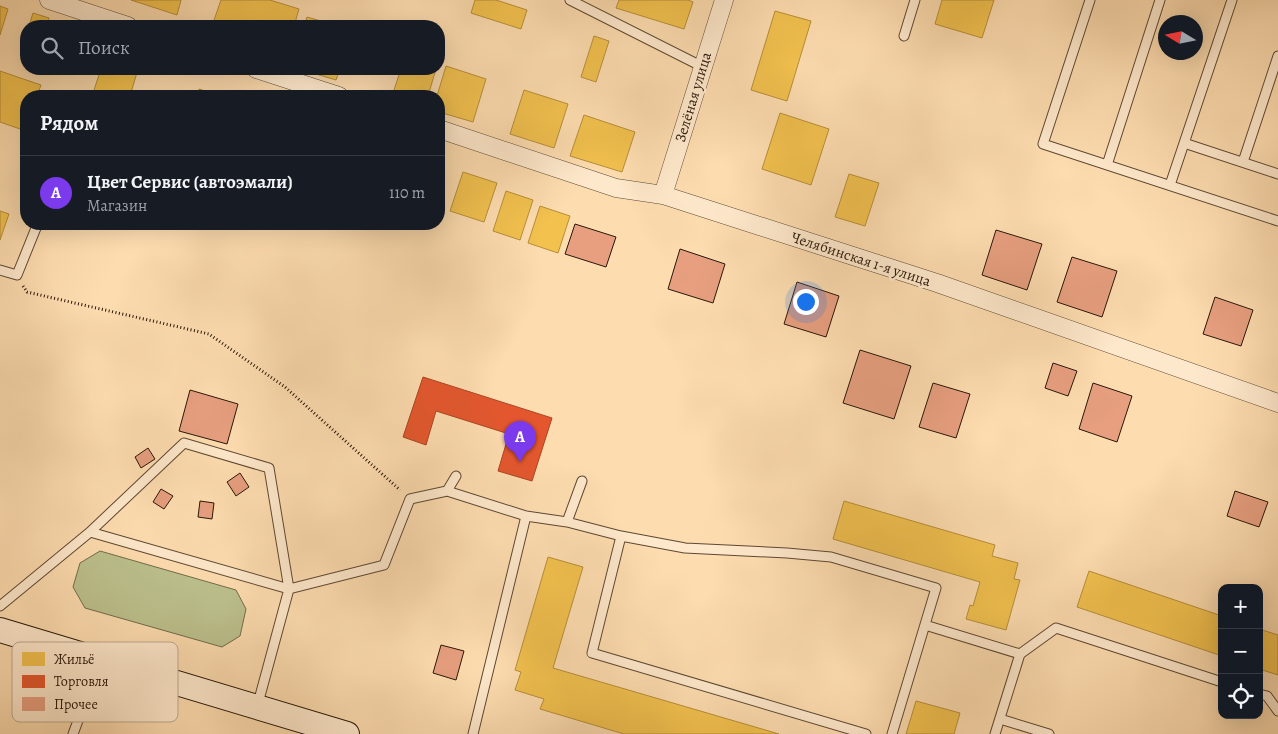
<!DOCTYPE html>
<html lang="ru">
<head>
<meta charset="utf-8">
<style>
	:root { --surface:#171b24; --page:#242831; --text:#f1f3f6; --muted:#9ea1a6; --line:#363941; --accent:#7c3aed }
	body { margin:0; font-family:Alegreya,serif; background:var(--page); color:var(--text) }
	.controls { position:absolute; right:15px; bottom:15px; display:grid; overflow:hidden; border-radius:10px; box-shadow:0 5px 20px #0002 }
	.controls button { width:45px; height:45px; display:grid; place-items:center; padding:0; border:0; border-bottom:1px solid var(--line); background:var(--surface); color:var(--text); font:25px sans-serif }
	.compass { position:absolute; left:1158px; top:15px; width:45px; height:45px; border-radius:50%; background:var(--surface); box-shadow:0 5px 20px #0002; rotate:280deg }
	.you { position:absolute; left:805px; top:301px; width:18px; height:18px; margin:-12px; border:4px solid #fff; border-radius:50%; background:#1a73e8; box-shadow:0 0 0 8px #1a73e833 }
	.badge { display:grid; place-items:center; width:32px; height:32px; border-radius:50%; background:var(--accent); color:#fff; font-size:16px; font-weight:700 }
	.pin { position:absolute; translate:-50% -41px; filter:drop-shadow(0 1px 2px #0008) }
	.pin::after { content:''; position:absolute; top:26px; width:18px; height:15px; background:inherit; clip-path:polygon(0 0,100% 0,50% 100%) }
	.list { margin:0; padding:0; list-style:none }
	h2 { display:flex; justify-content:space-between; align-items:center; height:65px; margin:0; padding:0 20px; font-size:21px }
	h2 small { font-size:16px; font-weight:400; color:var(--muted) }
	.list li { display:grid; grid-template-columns:32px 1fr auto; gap:15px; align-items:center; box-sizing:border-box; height:75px; padding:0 20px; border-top:1px solid var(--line) }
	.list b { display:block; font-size:19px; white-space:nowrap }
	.list p { margin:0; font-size:16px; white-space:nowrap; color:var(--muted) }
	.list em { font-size:16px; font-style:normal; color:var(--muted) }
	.icon { flex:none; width:28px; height:28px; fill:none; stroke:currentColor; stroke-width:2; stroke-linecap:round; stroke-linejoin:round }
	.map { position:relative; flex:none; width:1278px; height:734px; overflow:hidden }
	.search { position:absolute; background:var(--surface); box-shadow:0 5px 20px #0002; left:20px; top:20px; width:425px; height:55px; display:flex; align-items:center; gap:12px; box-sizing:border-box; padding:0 18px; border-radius:20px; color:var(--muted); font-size:19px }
	.panel { position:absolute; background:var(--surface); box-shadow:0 5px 20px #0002; left:20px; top:90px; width:425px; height:140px; border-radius:20px }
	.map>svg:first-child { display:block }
</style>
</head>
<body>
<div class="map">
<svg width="1278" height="734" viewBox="0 0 1278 734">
	<rect width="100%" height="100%" fill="#fddcaf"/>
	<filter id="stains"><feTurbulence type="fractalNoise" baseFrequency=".004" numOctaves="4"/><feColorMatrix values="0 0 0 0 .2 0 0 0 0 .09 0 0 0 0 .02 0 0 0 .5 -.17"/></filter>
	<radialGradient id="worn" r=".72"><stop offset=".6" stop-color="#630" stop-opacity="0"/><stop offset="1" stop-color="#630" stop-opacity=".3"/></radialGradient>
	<path fill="#bcc18d" stroke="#726c4b" d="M100,551L236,590L246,609L240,636L222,647L85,608L73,587L80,563Z"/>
	<path fill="#f2c14e" stroke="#b68e39" d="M131,0H181L177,15Z
		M221,0H270L299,9L294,26H212Z
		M475,0H496L527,10L521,29L471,13Z
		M619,0H688L693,2L684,29L616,8Z
		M942,0H994L982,38L935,24Z
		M0,6L8,9L0,35Z
		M775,11L811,21L787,101L751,90Z
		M33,13L49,18L47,26H29Z
		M307,17L338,26H304Z
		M26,36V55L21,53Z
		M594,36L609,41L596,82L581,77Z
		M446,66L486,79L473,122L439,112V96H437Z
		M101,69H138L130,96H92Z
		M299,69H340L336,80Z
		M401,69H436L428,96H392Z
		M0,71L41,85L37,96H26V131L0,122Z
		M199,89L212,93L211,96H197Z
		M524,90L568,104L554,148L510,134Z
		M780,113L829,129L811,185L762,169Z
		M584,115L635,132L622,172L570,156Z
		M463,172L497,183L484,222L450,211Z
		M849,174L879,183L865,226L835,217Z
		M506,191L533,200L520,240L493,231Z
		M540,206L570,216L558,253L528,243Z
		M0,211L9,214L0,240Z
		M844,501L995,545L992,556L1018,563L1014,579L1020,580L1006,630L966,619L970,605L973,606L980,582L833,539Z
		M548,557L583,567L553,668L779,734H624L540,709L544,699L515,690L521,672L515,670Z
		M1089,571L1222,616V656L1077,607Z
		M1259,629L1278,635V675L1259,669Z
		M916,701L960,713L954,734H906Z"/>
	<path fill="#e4572e" stroke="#ac4423" d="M423,377L552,418L532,481L498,471L509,434L436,411L426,445L403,437Z"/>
	<path fill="#e79f7f" stroke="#291709" d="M575,224L616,237L606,267L565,254Z
		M996,230L1042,244L1027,290L982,275Z
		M680,249L725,264L713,303L668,289Z
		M1072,257L1117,271L1102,317L1057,302Z
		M797,282L839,296L826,337L784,324Z
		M1215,297L1253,310L1241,346L1203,334Z
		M860,350L911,366L894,419L843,403Z
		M1053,363L1077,371L1068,396L1045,388Z
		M933,383L970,394L956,438L919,427Z
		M1093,383L1132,396L1117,442L1079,429Z
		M190,390L238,404L227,444L179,431Z
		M148,448L155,459L141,468L135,457Z
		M240,473L249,487L236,496L227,482Z
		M161,489L173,496L164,509L153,502Z
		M1235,491L1268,502L1259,527L1227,516Z
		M200,501L214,503L212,519L198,517Z
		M441,645L464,651L456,680L433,673Z"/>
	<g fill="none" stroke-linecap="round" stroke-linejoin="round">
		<g stroke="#5e4832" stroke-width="11">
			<path id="lane" d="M570,0L703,67
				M1090,0L1043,144L1278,221
				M904,36L915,0
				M1184,143L1278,174
				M1243,162L1278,56
				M1107,165L1160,0
				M1170,185L1232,0
				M0,270L17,275L36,228
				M456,476L447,491L526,516L567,522L621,536L592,653L866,734
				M567,522L582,481
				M90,532L289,589L384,565L410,499L447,491
				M621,536L685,548L787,553L831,557L936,588L892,734
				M0,606L90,532L184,443L269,468L289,589L257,707
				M925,625L1020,654L995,734
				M1020,654L1056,628L1222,682
				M1259,694L1267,696L1278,711
				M1000,719L1049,734
				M73,734L100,662
				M473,734L526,516"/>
		</g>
		<g stroke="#5e4832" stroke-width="19">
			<path id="street" d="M49,0L128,26
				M256,69L339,96
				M439,129L616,188L663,195L937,283L1278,403
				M663,195L724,0"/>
		</g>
		<g stroke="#291709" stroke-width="26">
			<path id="secondary" d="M0,630L347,734"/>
		</g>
		<path stroke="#291709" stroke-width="3" stroke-dasharray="1 2.5" stroke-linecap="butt" d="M23,286L27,292L209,334L285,387L400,490"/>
		<use href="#lane" stroke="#fee8cb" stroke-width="9"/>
		<use href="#street" stroke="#fee8cb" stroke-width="18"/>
		<use href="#secondary" stroke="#fee8cb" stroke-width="24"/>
	</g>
	<g text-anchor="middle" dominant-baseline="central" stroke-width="5" stroke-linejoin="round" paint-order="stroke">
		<g font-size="15" fill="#291709" stroke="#fee8cb">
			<text transform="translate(693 97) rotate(-73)">Зелёная улица</text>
			<text transform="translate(861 259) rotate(18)">Челябинская 1-я улица</text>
		</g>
	</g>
	<rect x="12" y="642" width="166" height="80" rx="8" fill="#fee8cb" stroke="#bea991" stroke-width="1"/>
	<rect x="22" y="652" width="23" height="14" fill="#f2c14e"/>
	<rect x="22" y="675" width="23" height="13" fill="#e4572e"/>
	<rect x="22" y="697" width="23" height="14" fill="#e79f7f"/>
	<g font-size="14" fill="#291709">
		<text x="54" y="664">Жильё</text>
		<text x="54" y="686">Торговля</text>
		<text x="54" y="709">Прочее</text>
	</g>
	<rect width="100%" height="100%" filter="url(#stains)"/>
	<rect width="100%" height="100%" fill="url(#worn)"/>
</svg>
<div class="controls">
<button>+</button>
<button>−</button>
<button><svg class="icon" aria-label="locate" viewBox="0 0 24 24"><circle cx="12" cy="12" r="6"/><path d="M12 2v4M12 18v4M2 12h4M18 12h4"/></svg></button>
</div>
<svg class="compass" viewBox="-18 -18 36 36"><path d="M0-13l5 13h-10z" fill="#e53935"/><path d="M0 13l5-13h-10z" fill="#9ea1a6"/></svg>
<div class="you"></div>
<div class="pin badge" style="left:520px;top:462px">A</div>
<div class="search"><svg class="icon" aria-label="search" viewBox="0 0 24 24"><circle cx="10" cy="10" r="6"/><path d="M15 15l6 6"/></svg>Поиск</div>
<section class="panel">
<h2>Рядом<small></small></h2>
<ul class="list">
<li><span class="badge">A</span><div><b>Цвет Сервис (автоэмали)</b><p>Магазин</p></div><em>110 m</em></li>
</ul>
</section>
</div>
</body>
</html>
